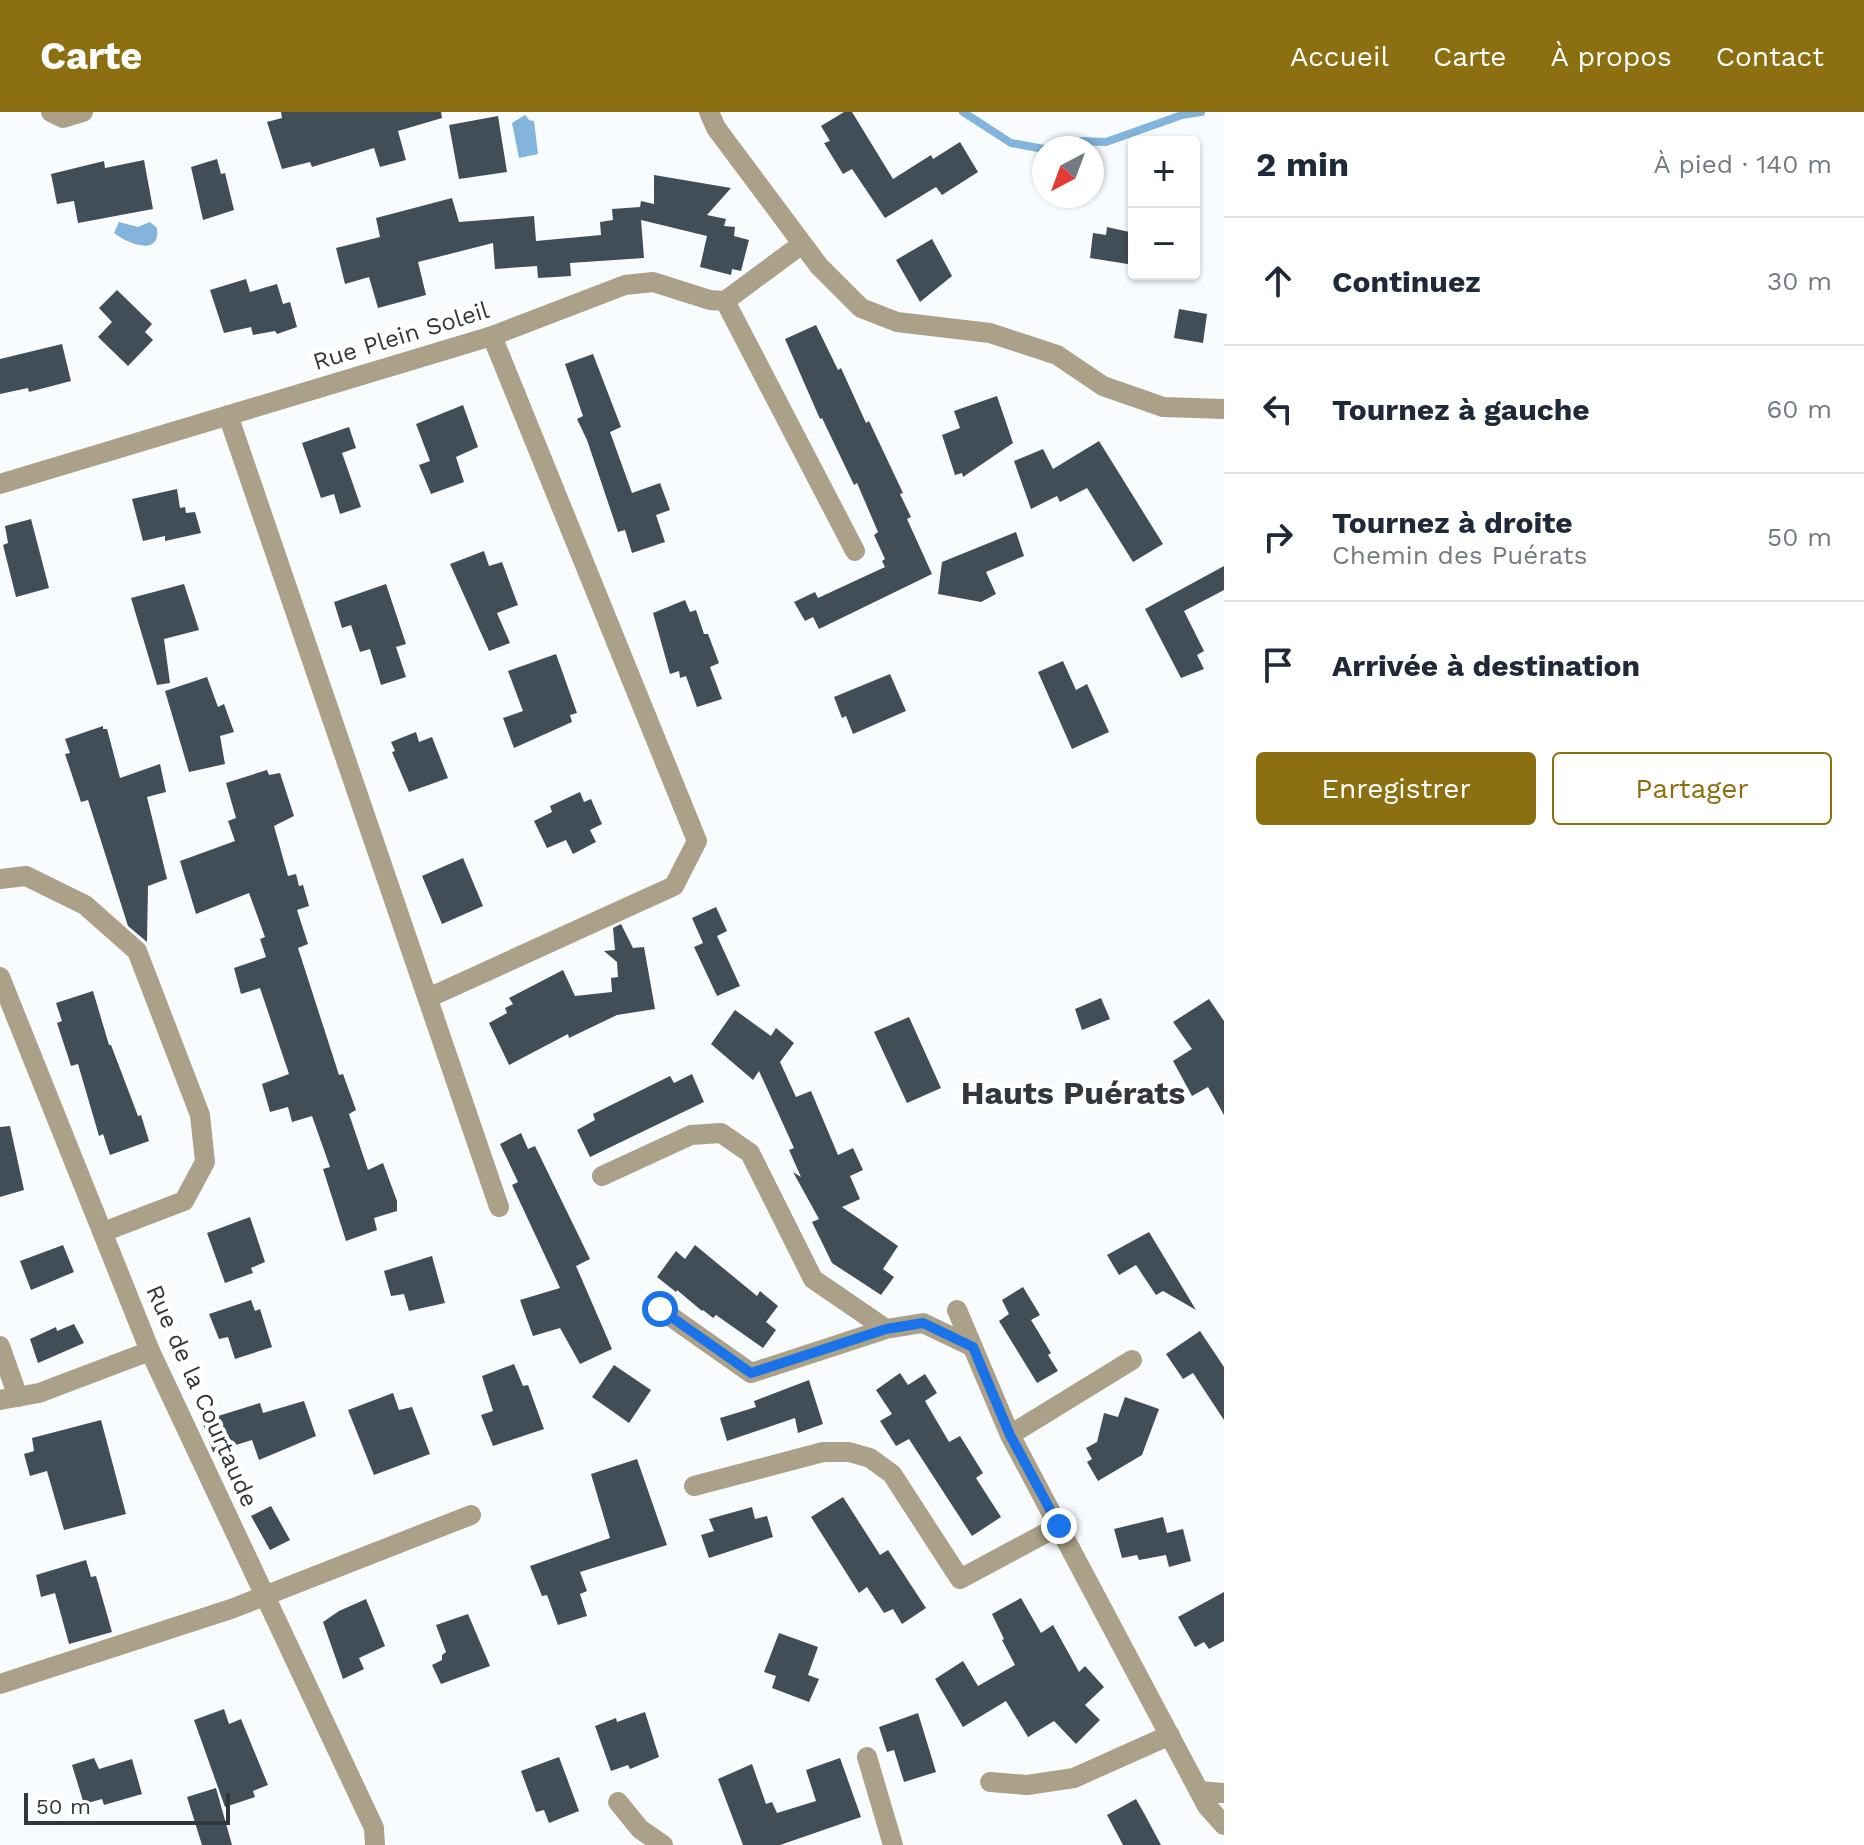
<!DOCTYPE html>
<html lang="fr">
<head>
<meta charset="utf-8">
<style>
	:root { --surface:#fff; --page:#f6f6f7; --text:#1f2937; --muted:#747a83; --line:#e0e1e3; --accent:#8c6f11 }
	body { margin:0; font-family:"Work Sans",sans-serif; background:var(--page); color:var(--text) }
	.controls { position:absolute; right:24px; top:24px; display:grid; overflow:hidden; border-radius:8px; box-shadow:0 2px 6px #0004 }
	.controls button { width:72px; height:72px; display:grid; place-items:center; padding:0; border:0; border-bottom:2px solid var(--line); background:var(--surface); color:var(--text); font:40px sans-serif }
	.compass { position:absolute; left:1032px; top:24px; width:72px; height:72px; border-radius:50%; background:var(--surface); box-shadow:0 2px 6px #0004; rotate:221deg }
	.scale { position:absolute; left:24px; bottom:20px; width:206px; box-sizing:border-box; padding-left:8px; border:4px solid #32373c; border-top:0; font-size:22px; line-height:28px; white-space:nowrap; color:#32373c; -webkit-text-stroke:6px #fff; paint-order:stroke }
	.stop { position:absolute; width:24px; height:24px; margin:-18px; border:6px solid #1a73e8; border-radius:50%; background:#fff }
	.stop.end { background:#1a73e8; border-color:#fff; box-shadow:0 2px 8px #0008 }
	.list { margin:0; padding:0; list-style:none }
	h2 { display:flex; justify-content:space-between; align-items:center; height:104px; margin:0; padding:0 32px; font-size:34px }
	h2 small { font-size:26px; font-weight:400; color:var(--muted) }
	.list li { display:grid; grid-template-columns:52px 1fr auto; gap:24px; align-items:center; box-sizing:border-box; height:128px; padding:0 32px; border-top:2px solid var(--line) }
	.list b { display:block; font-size:30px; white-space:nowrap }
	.list p { margin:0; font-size:26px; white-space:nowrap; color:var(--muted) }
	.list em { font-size:26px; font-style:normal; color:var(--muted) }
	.actions { display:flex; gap:16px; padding:24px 32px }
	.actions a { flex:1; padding:18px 0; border:2px solid var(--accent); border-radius:8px; text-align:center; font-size:28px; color:var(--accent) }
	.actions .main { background:var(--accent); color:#fff }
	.icon { flex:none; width:44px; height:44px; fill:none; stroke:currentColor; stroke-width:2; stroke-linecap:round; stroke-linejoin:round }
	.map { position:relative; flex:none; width:1224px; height:1733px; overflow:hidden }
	header { display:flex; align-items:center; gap:48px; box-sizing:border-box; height:112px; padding:0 40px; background:var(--accent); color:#fff }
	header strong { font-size:38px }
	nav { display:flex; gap:44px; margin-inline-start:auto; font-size:28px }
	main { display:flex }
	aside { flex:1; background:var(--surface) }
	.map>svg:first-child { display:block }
</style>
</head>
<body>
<header>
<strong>Carte</strong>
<nav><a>Accueil</a><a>Carte</a><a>À propos</a><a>Contact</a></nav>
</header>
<main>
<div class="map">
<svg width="1224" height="1733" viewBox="0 0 1224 1733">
	<rect width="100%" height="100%" fill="#f9fcfe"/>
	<path fill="#82b4dc" d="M525,3L529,8L534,9L538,42L519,46L512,11Z
		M119,110L138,115L150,110L157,116C161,145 128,132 114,121Z"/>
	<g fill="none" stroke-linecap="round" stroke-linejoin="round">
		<path stroke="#82b4dc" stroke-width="8" d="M963,0L1011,31L1044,37
			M1075,36L1081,29L1106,30L1182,3L1201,0"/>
	</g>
	<path fill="#414d57" d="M281,0H441L442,6L398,19L406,48L380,55L374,36L312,55L310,50L282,57L267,10L282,6Z
		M844,0H852L893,67L931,43L933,47L960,30L978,60L942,83L936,75L885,106L852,57L843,62L824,31L830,29L821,14Z
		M498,4L507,60L459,67L449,13Z
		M217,47L221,62L225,61L234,98L203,108L191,55Z
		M144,48L153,97L78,111L74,89L57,92L51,62L104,49L105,56Z
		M654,63L731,76L707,103L726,107L724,114L735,115L734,124L749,128L741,159L732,157L731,163L700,155L707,124L641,108L644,146L570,151L571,164L538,166L537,154L495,157L493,131L418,150L426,183L378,196L369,165L345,172L336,136L380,125L376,106L452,86L459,110L534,104L536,129L601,123L600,110L613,108L612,97L640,95L641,89L654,92Z
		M1107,115L1134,121V153L1090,146L1093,121L1106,123Z
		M932,127L952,164L920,190L896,148Z
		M246,167L250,180L277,172L283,192L290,190L297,215L277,222L275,219L253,223L251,215L224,221L210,178Z
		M117,178L152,212L145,220L153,228L128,254L98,225L112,210L99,196Z
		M1179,197L1207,202L1203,231L1174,226Z
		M816,213L838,258L841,256L866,311L869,309L903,381L900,382L911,405L907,407L932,462L819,517L813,505L805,509L794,490L815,480L818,486L885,455L882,449L885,447L874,423L878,420L857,371L854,373L822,306L820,307L785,227Z
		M62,232L71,269L29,280L28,276L0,282V247Z
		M593,242L621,315L610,320L632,381L660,371L670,398L656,403L665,430L632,441L625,418L618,420L587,328L577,307L583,304L565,252Z
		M997,284L1013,331L963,365L962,361L955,363L942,323L960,316L954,299Z
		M463,293L478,335L456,345L464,370L431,382L419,353L430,349L416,312Z
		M349,315L356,336L342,341L361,395L340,402L334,382L321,386L302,331Z
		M1099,329L1163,432L1133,450L1087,376L1060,390L1057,384L1031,397L1014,349L1043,337L1053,357Z
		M177,377L180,396L185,395L186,401L195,400L201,421L165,429V424L143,429L132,387Z
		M31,407L49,476L16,485L3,433L8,431L5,414Z
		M1016,420L1024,444L986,460L996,482L981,490L938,482L942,450Z
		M484,439L489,454L502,450L518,493L497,501L510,531L489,539L450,452Z
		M1224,454V478L1184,499L1204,539L1197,543L1204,557L1181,566L1145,497Z
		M184,472L199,518L164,527L170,571L157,573L131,486Z
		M386,472L406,532L396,535L406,565L381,573L370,537L360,540L351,513L342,516L334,490Z
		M685,488L690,500L696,498L704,522H708L719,551L710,555L722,587L697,595L686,564L680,566L679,559L670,562L653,501Z
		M556,542L577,601L570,603L572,610L514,636L503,606L523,599L508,559Z
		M1063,549L1076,578L1087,572L1109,620L1072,637L1038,560Z
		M890,562L906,599L853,622L846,604L842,606L834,585Z
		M207,565L218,595L224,592L234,620L220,624L225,652L189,660L165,579Z
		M103,614V617H107L120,666L160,652L166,680L147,685L167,767L148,774L147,830L128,814L88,688L81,690L65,642L70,641L65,627Z
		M416,620L419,630L432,625L448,666L409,680L392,640L395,639L391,630Z
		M267,658L269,663L280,661L294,704L274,714L288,764L296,762L299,774L303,773L309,794L297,798L308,832L298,836L339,963L343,962L356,998L349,1002L368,1058L383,1051L397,1089V1099L374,1106L377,1118L346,1129L323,1057L330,1055L312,1004L292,1010L288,995L270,1000L262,972L289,962L260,876L241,882L234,856L266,845L260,827L265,825L249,781L196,802L180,749L235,729L228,709L236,706L226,671Z
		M580,680L584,690L591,687L602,712L590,718L596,730L573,742L566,728L547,736L534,709L552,700L550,694Z
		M463,746L483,794L442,812L422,764Z
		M716,795L727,819L717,824L740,874L717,884L694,835L703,831L692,806Z
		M621,812L633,836L644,835L655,897L617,903L569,926L568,922L509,953L489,911L507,901L505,896L513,892L509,886L563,858L575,884L612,880L611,866L618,865L617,850L604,839L615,838L613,816Z
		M93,879L109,933H111L138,1004L141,1003L149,1029L110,1043L103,1022L99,1024L78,952L71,954L57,911L62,909L56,891Z
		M1101,886L1110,907L1082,918L1075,897Z
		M1209,887L1224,909V1003L1208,975L1192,984L1173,949L1192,937L1173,910Z
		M735,898L771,924L776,916L794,931L780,950L796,985L811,979L838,1043L853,1036L863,1058L850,1064L860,1087L842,1095L898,1134L883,1157L894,1165L881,1183L832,1151L812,1110L819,1107L793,1060L801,1065L789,1038L794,1036L759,959L753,968L711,932Z
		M909,905L941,976L907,991L874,920Z
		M692,962L704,990L590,1045L577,1018L595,1008L593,1002L670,964L674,971Z
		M10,1014L24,1078L0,1085V1015Z
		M521,1021L528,1037L535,1034L590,1147L576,1154L612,1237L580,1252L560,1216L533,1224L520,1188L560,1176L512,1073L518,1070L500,1032Z
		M250,1105L265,1150L251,1156L253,1161L225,1171L207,1121Z
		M1149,1120L1196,1198L1163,1179L1156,1183L1136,1153L1119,1163L1107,1143Z
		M63,1133L74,1160L31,1178L20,1149Z
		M695,1133L757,1184L760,1179L778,1194L766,1210L776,1218L763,1236L716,1203L713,1206L703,1198L702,1199L677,1178L676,1180L657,1165L676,1139L685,1147Z
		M432,1144L445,1191L409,1199L404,1182L391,1184L384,1159Z
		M1023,1175L1040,1203L1031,1208L1051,1241L1048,1243L1058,1259L1037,1271L999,1209L1009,1202L1002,1188Z
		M251,1188L255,1199L260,1197L272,1235L235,1247L228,1225L219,1227L209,1202Z
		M74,1212L84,1231L38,1251L30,1227L56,1215L57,1219Z
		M1200,1219L1224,1255V1308L1193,1261L1183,1267L1166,1242Z
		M514,1252L523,1274L528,1273L544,1317L493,1334L481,1303L493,1299L482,1264Z
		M614,1253L651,1278L629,1311L592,1285Z
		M900,1261L908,1273L925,1262L937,1281L925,1289L949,1330L960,1324L983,1361L976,1366L1001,1405L972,1424L909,1327L896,1334L880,1309L892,1302L876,1278Z
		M809,1268L823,1312L798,1321L795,1306L727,1329L720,1306L756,1295L754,1289Z
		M393,1281L399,1298L412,1295L430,1342L374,1363L348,1298Z
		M1125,1285L1159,1297L1142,1343L1098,1369L1087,1350L1092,1347L1086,1336L1097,1330L1104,1301L1118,1305Z
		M304,1289L316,1324L259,1348L252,1328L213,1340L202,1309L260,1291L263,1301Z
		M101,1308L126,1402L64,1418L47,1359L30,1364L24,1342L34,1339L32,1326Z
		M637,1347L667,1433L580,1460L587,1479L580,1482L587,1504L558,1513L547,1483L542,1484L530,1454L610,1426L591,1362Z
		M843,1385L880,1443L888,1438L926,1496L902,1512L893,1497L884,1501L867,1475L859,1481L811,1405Z
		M271,1394L290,1428L270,1438L251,1404Z
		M752,1395L755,1407L767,1404L773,1425L709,1446L701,1423L714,1419L709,1407Z
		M1163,1405L1167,1421L1183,1417L1191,1449L1169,1455L1166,1443L1139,1448L1137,1443L1122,1446L1114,1417Z
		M86,1448L91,1465L96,1464L112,1520L69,1532L55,1481L41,1485L36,1463Z
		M1224,1480V1529L1209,1537L1204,1530L1195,1535L1178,1505Z
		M1021,1486L1041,1521L1053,1513L1079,1560L1085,1554L1104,1575L1085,1593L1100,1608L1076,1632L1054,1609L1028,1625L1006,1589L963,1615L935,1567L963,1549L978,1574L1015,1553L1002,1528L1004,1527L992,1502Z
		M366,1487L385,1534L359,1546L364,1557L343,1567L323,1510L339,1499Z
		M468,1502L490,1554L441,1572L432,1553L442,1548V1543L446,1540L436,1513Z
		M779,1521L818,1535L808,1563L819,1567L809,1590L772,1576L776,1564L764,1560Z
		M224,1597L229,1612L241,1607L268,1673L253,1679L255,1685L225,1695L194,1608Z
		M645,1600L659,1645L630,1657L628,1653L611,1659L595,1614L616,1606L617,1610Z
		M918,1601L936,1660L904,1670L894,1638L887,1640L879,1615Z
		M559,1645L579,1699L549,1711L544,1698L536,1700L521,1659Z
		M94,1646L99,1657L132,1647L142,1682L104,1693L102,1687L84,1692L72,1653Z
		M840,1646L861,1705L780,1733H743L718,1667L752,1652L766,1692L772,1690L777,1701L816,1689L806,1658Z
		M216,1676L223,1701L232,1733H202L187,1685Z
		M1136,1687L1145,1703L1161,1733H1123L1107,1703Z"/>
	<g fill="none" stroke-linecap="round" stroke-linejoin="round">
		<path stroke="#aba189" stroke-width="20" d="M51,0L63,6L83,0
			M709,0L716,16L819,154L861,196L897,210L990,221L1057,243L1103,274L1163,295L1224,297
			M725,189L855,439
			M228,303L499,1095
			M0,372L492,224L625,173L653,170L710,188L725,189L802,132
			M0,767L26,764L85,793L137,839L200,1003L205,1050L184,1089L103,1120
			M0,865L150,1239L374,1716L375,1733
			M428,886L674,774L697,729L492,224
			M602,1064L691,1023L721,1021L750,1041L813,1167L886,1217
			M660,1197L751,1261L886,1217L923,1211L973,1235
			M957,1198L1010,1323L1207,1694L1224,1713
			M0,1234L18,1285
			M0,1288L39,1281L150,1239
			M1010,1323L1132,1248
			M694,1374L823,1340H849L870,1346L892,1362L960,1467L1059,1414
			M0,1572L231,1497L471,1403
			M867,1645L893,1733
			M990,1670L1027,1673L1074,1666L1170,1623
			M1199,1679L1224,1681
			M618,1690L640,1717L663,1733"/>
	</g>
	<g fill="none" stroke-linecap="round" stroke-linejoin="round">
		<path stroke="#1a73e8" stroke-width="10" d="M660,1197L751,1261L886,1217L923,1211L973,1235L1010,1323L1059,1414"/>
	</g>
	<g text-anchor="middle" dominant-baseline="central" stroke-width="8" stroke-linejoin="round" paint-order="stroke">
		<g font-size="24" fill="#32373c" stroke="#fff">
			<text transform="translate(401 224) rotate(-17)">Rue Plein Soleil</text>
			<text transform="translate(202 1284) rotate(66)">Rue de la Courtaude</text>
		</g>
		<g font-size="32" font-weight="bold" fill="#32373c" stroke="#fff">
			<text x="1073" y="981">Hauts Puérats</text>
		</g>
	</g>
</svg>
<div class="controls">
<button>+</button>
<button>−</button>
</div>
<svg class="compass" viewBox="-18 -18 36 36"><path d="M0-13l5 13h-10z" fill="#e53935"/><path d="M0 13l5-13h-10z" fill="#747a83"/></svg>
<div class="scale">50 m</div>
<div class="stop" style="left:660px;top:1197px"></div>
<div class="stop end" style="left:1059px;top:1414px"></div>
</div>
<aside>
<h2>2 min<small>À pied · 140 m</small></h2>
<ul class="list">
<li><svg class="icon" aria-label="ahead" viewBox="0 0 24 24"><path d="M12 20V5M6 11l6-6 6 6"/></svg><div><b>Continuez</b></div><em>30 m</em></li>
<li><svg class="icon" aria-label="left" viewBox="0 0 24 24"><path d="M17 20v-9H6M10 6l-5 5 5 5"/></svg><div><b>Tournez à gauche</b></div><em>60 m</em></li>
<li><svg class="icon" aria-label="right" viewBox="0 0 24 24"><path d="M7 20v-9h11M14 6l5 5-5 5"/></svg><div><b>Tournez à droite</b><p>Chemin des Puérats</p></div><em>50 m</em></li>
<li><svg class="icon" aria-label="arrive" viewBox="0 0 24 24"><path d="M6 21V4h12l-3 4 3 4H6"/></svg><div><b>Arrivée à destination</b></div></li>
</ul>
<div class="actions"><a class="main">Enregistrer</a><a>Partager</a></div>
</aside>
</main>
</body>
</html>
